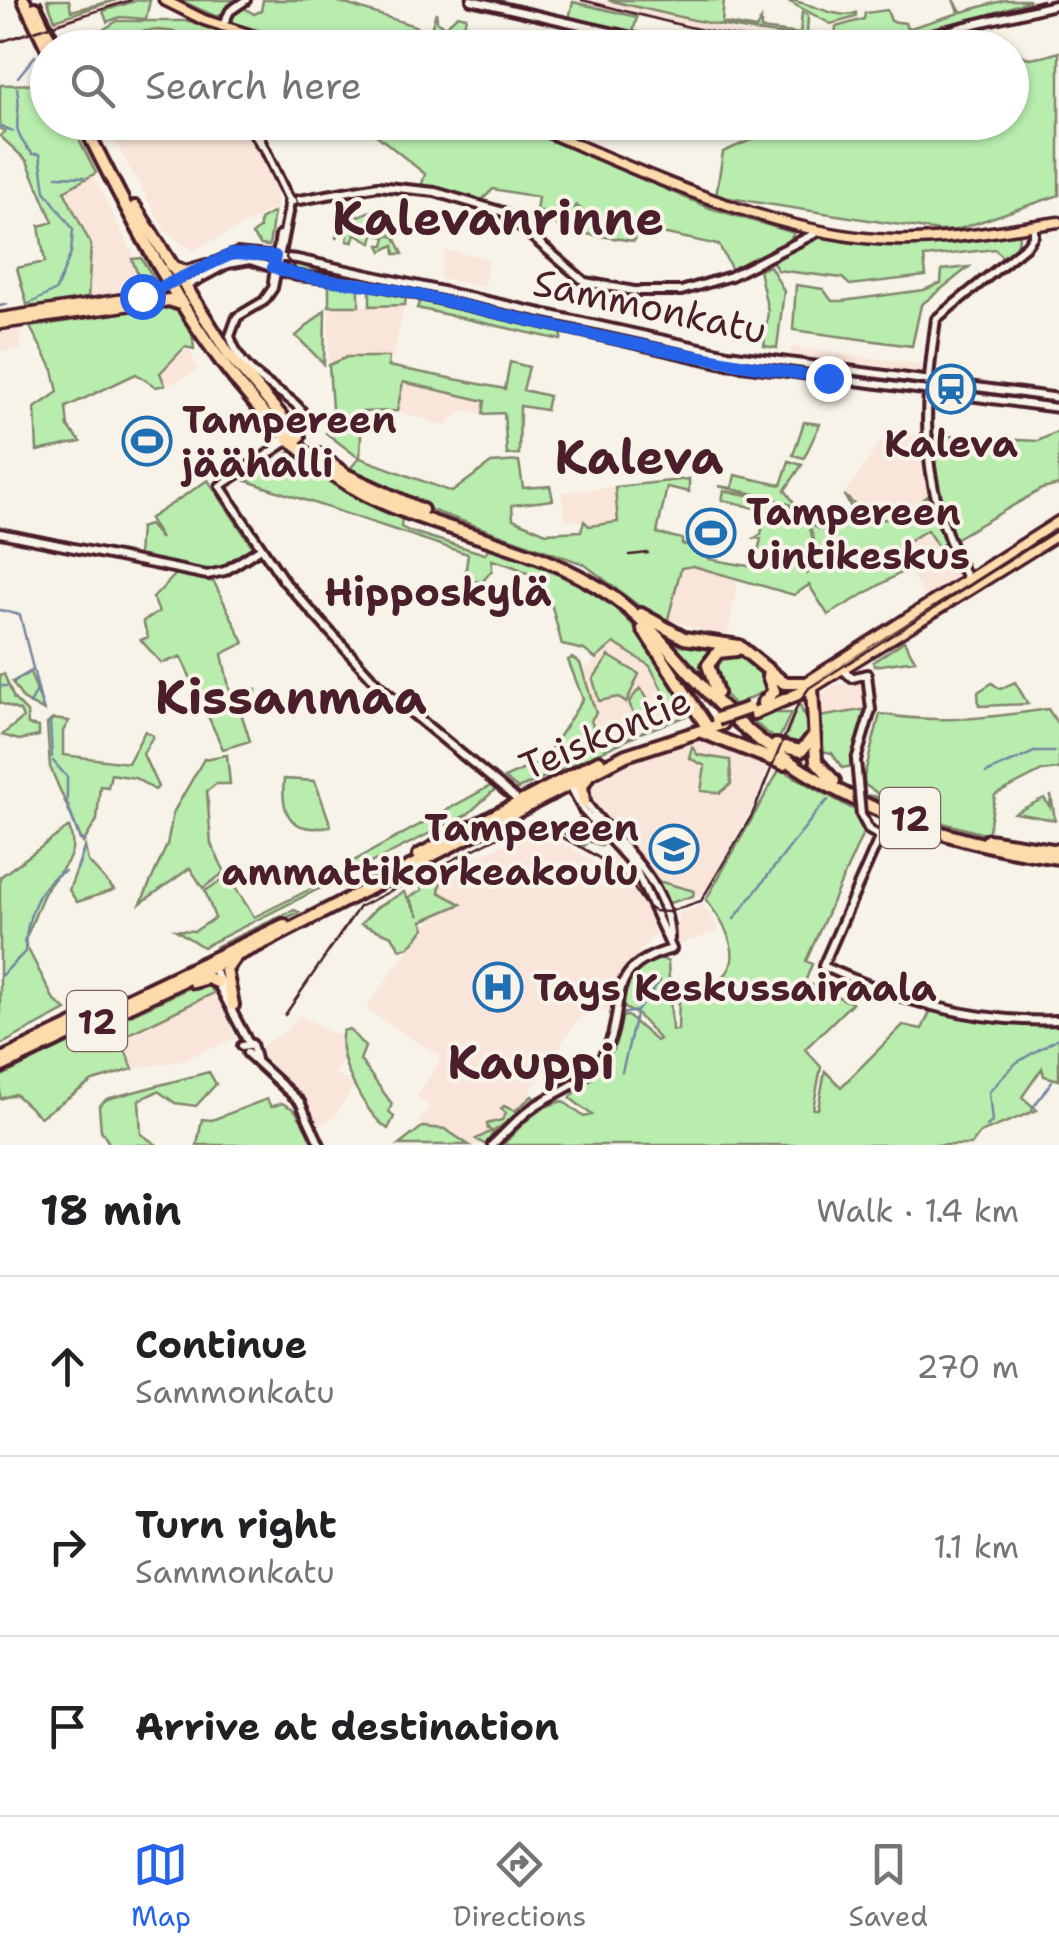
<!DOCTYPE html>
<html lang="en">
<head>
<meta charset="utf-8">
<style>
	:root { --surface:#fff; --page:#f6f6f6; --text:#202124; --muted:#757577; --line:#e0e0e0; --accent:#2563eb }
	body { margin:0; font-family:"Shantell Sans",sans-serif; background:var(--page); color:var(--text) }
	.stop { position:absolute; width:30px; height:30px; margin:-22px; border:8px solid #2563eb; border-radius:50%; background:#fff }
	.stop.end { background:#2563eb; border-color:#fff; box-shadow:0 2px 10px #0008 }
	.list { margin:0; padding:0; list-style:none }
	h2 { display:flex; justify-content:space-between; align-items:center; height:130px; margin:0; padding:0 40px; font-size:42px }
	h2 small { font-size:32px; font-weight:400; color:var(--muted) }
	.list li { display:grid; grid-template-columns:65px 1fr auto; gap:30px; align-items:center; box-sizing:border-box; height:180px; padding:0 40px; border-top:2px solid var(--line) }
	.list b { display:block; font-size:38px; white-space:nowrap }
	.list p { margin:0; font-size:32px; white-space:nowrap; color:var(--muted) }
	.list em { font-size:32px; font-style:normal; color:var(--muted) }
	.icon { flex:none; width:55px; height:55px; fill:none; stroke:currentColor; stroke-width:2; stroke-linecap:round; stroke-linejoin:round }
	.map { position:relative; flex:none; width:1059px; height:1145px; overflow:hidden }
	.search { position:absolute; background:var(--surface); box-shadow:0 2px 8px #0004; left:30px; right:30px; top:30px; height:110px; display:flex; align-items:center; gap:25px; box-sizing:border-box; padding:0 35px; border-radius:55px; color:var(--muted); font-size:38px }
	.sheet { height:670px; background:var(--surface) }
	nav { display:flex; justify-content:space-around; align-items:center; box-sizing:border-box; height:140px; border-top:2px solid var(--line); background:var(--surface); font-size:28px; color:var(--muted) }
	nav a { display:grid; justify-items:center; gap:5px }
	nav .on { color:var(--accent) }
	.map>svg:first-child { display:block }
</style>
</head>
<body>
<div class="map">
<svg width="1059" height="1145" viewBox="0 0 1059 1145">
	<rect width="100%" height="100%" fill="#f7f3e8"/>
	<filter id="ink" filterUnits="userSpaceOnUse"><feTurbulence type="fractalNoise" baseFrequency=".01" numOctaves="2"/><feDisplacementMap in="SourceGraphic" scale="20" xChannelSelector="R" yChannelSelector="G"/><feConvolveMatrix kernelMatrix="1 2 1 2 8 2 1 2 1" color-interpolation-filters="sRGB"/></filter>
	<g filter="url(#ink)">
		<path fill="#f9e5d9" d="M116,0H138L58,26L55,20Z
			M572,0H601L749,34L824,40L866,39L1025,0H1048L908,37L826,48L755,43Z
			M114,123H237L270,169L278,207L193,251L165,231L114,139Z
			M93,176L134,256V291L88,298L91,245L64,191Z
			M445,250L489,259L483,287L439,278Z
			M404,305L393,358L381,365H329V306Z
			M21,329V349L0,352V332Z
			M791,347L925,365L924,375L790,357Z
			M190,349L197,370L167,386L156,364Z
			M403,381L486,401L483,414L462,410L444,426L397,411Z
			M887,433L921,436L929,493L893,517L871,519L844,495Z
			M615,487L618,522L588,527L587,521L565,520L562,492Z
			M927,530L938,547L945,543L963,577L928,600L895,550Z
			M693,566L738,578L728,633L712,634L668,619L681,568Z
			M614,643L650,666L673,712L617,743L599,746L582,673Z
			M863,681L868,709L822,717L819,698L833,686Z
			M703,736L769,764L753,806L704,894L666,904L654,914L660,928L617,979L608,1011L595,1010L578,1019L531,1089L529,1103L482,1145H469L446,1129L422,1127L419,1123L430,1106L417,1097L441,1057L366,1009L424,927L443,912L435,893L438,874L526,835L556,839L602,867L628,841L591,804L589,783L635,758Z
			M703,905L720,931L676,945L672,925L680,922L678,914Z
			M214,993L236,1038L181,1061L133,1069L119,1038Z
			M299,1015L341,1037L343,1060L335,1073L354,1086L335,1116L317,1126L305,1101L259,1059L261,1047L287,1030Z"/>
		<path fill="#b8edae" stroke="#81866c" stroke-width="2.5" d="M47,0H69L71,11L116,0L55,20Z
			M138,0H150L146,19L120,17L107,22L103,11Z
			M179,0H239L217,17Z
			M263,0H333L415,26L438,47H309L229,22V15L241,6L254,14L261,11Z
			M608,0H724L722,23L756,29L761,20V29L800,34L802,12L808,16L807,34L835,36L836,27L864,19L865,13L887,10L891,21L905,23L907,29L959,13L953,0L962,12L1005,0H1030C873,62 763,38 608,0Z
			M786,0C807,0 838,21 856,13V17L831,24Z
			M573,2L637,17L632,36L568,23Z
			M436,12L437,21L444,27L458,15L466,17L460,41L442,42L430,33Z
			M117,21H189L268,47H186L178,45L174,32C144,26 123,38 94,41L93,46L90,42L81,44Z
			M618,37L630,40L628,47L538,48L531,44L607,42Z
			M1015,49C1027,64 1042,57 1059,52V195L956,230L939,231L716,196L723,152L781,127L782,123L1012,122Z
			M47,84L48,122L71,123L96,173L64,191L91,245L88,298L28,308L17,268L45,262L39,226L53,222L27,161L0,136L5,131L0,129V85Z
			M318,123H509L710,208L794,233L789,242L732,270L719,245L638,228L634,241L579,233L584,212L576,205L570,232H563L545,212L536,211L538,197L493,189L482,200L422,184L425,174L374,133Z
			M91,147L161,279L150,267L88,150Z
			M383,206L395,234L345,223L346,221Z
			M274,212L269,246L261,245L252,235L260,228V220Z
			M337,223L395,237L403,254H395L394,245L382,251L379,245H384L386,237L374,234L372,243L355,233L353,242L347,241L349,228H342L336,239Z
			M1014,233L1019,236L1018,245L1003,258L995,249L924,257L926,276L850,285L842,278L777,270L773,262L817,234L903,246Z
			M141,258L157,283L134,291L138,275L132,259Z
			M296,261L403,283L401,290L293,273Z
			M770,266L784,291L777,348L764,346L768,311L759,270Z
			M969,267L921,305L912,346L793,330L796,285L823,289L832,301H842L924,290L941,283L942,270Z
			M329,284L359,287V306H329Z
			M370,290L406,297L405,305L370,306Z
			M420,301L562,333L561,340L417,308Z
			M171,305C188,311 193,332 194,349L185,347L160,373L165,385L156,387L136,374L66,407L68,427L81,442L37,451L35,408L58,392L53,370L30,327Z
			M325,310L324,364L296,336Z
			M580,323L679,344L677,351L578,329Z
			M347,357H389L388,366L505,389L510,362L529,367L523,390L549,396L546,410L520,406L519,454L507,455L504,413L483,414L485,401L403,382L397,411L362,412L360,458L452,492L491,463L519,461L523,488L550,486L553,500L512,505L513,519L546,533L581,531L584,521L589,526L618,522L615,487L689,479V492L667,487L657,533L682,539V544L706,550L708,559L754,567L761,539L755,538L761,534L763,525L756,522L759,509L722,500L724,491C756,497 810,497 813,543C814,553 808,565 807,575L815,543L809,524L827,532L854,512L844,495L872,521L900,517L929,495L945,543L938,547L927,530L895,550L907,569L828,615L809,585L794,595L693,566L681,568L668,619L660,622L584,564L411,503L349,470L359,458L326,433L333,424L329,365Z
			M804,422L820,424L804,458L793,455Z
			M1059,431V485L1042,489L953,540L939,500L929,435L1038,441Z
			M296,448L402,516L401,527L409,531L485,554L490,545C594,582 643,610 687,716L640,733L673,711L650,666L614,643L596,659L584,650L562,645C547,590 552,576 492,560V570L483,581L464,582L468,554L247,481Z
			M789,461L802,465L785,490L798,508C771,495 746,493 718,486L732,488L735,475L781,485Z
			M208,480L254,549L214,572L138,556L140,528L149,525L161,539L149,519Z
			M176,574L214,582L244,643L222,654L231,697L256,690V693L237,700L250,741L223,749L181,657L161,663L141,640L148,637L143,621L159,612L153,598Z
			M664,633L732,646L705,668L707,679Z
			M904,641L915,660L874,666L873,662Z
			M736,651L771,681L772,688L735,705C720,689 703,677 716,655Z
			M609,656L639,674L626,703L618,697L599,701L593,679Z
			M572,658L580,663L596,713L591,720L599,745L638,735L518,789L504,778L543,761L583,699L568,660Z
			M30,672L44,711L23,699L12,682Z
			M4,674L14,699L27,712L28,725L39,727V736L19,740L2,735L23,718L20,711L0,703V675Z
			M1015,682L1028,704L979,706L978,692L992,683L1000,689Z
			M640,688L653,706L636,723L629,702Z
			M799,702L811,734L804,746L783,744Z
			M868,709L852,766L842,768L832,753L822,751L821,759L831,772L819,762V717Z
			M1048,709L1059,726V769L1042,771L995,795L988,835L921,817L868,795L885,798L865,785L864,777L880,714C938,724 989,718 1048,709Z
			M773,713H791L778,741L751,720Z
			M53,719L69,721L63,731V755L128,763L145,731L153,736L143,754L158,787L155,790L135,778L111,774L108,787L100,786L97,820L83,843L50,767L47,724Z
			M692,747L698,755L730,760L731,784L720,793L701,791L705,766L689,758Z
			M227,755L230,784H216L207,791L211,844L225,872L203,888L190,868L141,903L167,845L173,813L204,759Z
			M780,769L856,811L864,831L806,961L812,964L805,982L852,1003L805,1049L821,1067L813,1109H818L825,1071L841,1087L903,1025L922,1029L931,1010L1059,1024V1080L1044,1076L1042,1068L1022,1097L1037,1110L980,1133L971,1145H503C522,1124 538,1106 563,1101L584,1117L592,1115L570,1098L607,1057L618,1017L628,1016L656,1041L659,1039L638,1015L621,1006C626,978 635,966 661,958L668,962L672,1030H678L679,994C746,984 744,948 706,900Z
			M284,779L315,781L331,826C292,835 280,815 284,779Z
			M494,784L498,787L468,814L203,947L176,930L195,931L215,918L205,891L228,876L254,917L347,871L352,862Z
			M1051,795L1055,820L1015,813L1044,798L1050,807Z
			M580,818L606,841L602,846L588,841L584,846L563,833Z
			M69,827C82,863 55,869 43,896C36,911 32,926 24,941L54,1000L66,1010L0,1045V877Z
			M85,847L88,861L114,890L77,902L69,890Z
			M442,872L439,892L461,904L422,921L425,928L409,947L400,949L392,936L361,924L376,908L404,892L419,916L409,897L422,890L420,883Z
			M654,880L694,891L693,896L666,904Z
			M294,910L299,912L216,951L215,947Z
			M197,984L209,985L214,993L120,1038L133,1069L93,1081L40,1117L15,1094L0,1099V1077L85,1035L102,1034L126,1017Z
			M349,1029L365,1047L360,1060L392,1104L389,1111L394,1117L388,1129C366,1115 335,1059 343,1031Z
			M209,1072L216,1084L196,1106L175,1103L158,1091L139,1100L141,1134L157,1145H110L101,1130L99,1106L107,1099Z
			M532,1096L536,1100L494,1131L486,1145L476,1139L492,1131L488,1129L487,1124L502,1120L506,1113L501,1109L504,1106L515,1111Z
			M267,1099L271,1107L282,1103L295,1110L316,1145H197L202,1119L212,1120Z
			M422,1127L445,1129L469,1145H399Z"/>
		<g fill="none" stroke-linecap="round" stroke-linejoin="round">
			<path stroke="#7486a1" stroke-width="2.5" d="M18,77L35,56
				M17,88C24,120 5,126 33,154H40L45,191L73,229L71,253L56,290L29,304
				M0,126L13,131
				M57,176L84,177
				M0,306L7,304
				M0,610L20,615L43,710
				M14,682L33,670
				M0,686H7
				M30,704L36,692
				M50,721L52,757
				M1021,758L1034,752H1054
				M53,761L67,777V803L80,840L85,841
				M986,773L1018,759
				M822,806L828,800
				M77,869L84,848
				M749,900L820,808
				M734,919L747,902
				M0,977L25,952C25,924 37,882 65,871
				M621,1014L637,1011
				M622,1072L637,1011L660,981
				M1032,1109L1052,1081
				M987,1126L992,1122L989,1092L1016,1063L1058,1038"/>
			<g stroke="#4a1f2b" stroke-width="14">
				<path id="secondary" d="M471,0L680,48
					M222,27L230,11L246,0
					M148,48H152
					M721,48H747
					M872,48L1059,4
					M247,122L261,145
					M252,122L290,202L273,288L264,301L237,317L230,336C245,386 296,391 305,418L289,440L220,486L284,581L379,686L521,803
					M288,202L378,186L435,192L503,212L585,282L634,291H681L731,276L820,231
					M207,266L237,253L297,259L728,354L1059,398
					M273,282L280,235
					M184,287L227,264L250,260L297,276L364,282L719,363L1059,408
					M275,446L299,422L300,409
					M0,533L207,575L225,571L261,548
					M968,580C919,488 922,419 936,319L1027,245L1034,235V225
					M840,667L852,678L867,674
					M856,760L871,710L867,674
					M573,783C601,835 669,872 670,939
					M861,815L869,830L880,836L823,966C899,1000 974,1024 1059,1020
					M212,967L227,992
					M217,982L248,1042
					M242,1046L252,1044L256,1059
					M247,1053L300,1102L320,1145
					M492,1145C505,1133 518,1118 532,1108C554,1092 580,1086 597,1064C636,1014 592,971 672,949L634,866L583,810L568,781"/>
			</g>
			<g stroke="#4a1f2b" stroke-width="15">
				<path id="primary" d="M164,0L204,20L292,48
					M524,122C631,167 776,237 893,240C948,242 1004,229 1059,222
					M0,318L131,298L175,283
					M0,324L139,304
					M805,683L1059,521
					M812,688L1059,534"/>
			</g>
			<g stroke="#4a1f2b" stroke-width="18">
				<path id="highway" d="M24,0L48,50
					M35,8L54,48
					M83,122C147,252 244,443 383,503C460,537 543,547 613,597C656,628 687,674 725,710C816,797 936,842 1059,858
					M135,207L229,355L299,437
					M171,266L186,272L207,266
					M136,305L169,300L183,305
					M319,455L346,475L422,510
					M641,614L684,638L739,646L784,683H805
					M643,629L710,731
					M717,693L708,665L718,652L736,650
					M763,703L774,691L768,676
					M754,713L812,688L816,761L834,781
					M702,732L784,764
					M776,745L801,751L813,737
					M584,801L582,786L589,774
					M988,840L1059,851
					M419,855L599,761
					M194,982L208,978L217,982
					M233,1005L226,970L235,957
					M6,1057L284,925
					M0,1067L265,942L626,755L722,724"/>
			</g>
			<use href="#secondary" stroke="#f7f3e8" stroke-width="6"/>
			<use href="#primary" stroke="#fedbac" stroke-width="8"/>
			<use href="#highway" stroke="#fedbac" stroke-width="10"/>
			<path stroke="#4a1f2b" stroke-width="2.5" d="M41,0L65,48
				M113,48L147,42L179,48
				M256,122L297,202L286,258L298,272L360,277L727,360L1059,404
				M630,555L648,553
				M285,1015L359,907L518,827C545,822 609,861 629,881C638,892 641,904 654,911L668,912L701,901L752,815L798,704L809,688L1059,529"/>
			<path stroke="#4a1f2b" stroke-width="2.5" d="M582,0C671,22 763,52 855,44C919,39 980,16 1042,0
				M0,42L131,0"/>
			<g stroke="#4a1f2b" stroke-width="14" stroke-linecap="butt">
				<path id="secondary-bridge" d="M856,760L861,815"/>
			</g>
			<g stroke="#4a1f2b" stroke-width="18" stroke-linecap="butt">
				<path id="highway-bridge" d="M717,719L749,708"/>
			</g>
			<use href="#secondary-bridge" stroke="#f7f3e8" stroke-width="6"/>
			<use href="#highway-bridge" stroke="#fedbac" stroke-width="10"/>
		</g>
	</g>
	<g fill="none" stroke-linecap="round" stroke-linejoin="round" filter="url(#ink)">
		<path stroke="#2563eb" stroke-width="12" d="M142,296L232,254L275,256L273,267C312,283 359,281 401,291C542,324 684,358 828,378"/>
	</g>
	<defs>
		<g id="station-ring" transform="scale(2.5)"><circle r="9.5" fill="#f7f3e8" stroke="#1f6fb2" stroke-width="1.5"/><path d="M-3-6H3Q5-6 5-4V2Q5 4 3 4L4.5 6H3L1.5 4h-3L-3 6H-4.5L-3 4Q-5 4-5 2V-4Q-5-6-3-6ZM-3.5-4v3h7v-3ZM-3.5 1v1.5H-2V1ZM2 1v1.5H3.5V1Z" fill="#1f6fb2"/></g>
		<g id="stadium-ring" transform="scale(2.5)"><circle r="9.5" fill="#f7f3e8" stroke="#1f6fb2" stroke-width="1.5"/><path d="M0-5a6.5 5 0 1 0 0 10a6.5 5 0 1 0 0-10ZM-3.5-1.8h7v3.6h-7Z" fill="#1f6fb2"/></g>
		<g id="university-ring" transform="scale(2.5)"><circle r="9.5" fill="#f7f3e8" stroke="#1f6fb2" stroke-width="1.5"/><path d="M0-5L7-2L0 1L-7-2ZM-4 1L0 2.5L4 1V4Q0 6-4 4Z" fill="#1f6fb2"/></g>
		<g id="hospital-ring" transform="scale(2.5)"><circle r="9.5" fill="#f7f3e8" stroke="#1f6fb2" stroke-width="1.5"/><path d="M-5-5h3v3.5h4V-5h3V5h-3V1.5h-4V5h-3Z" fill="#1f6fb2"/></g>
	</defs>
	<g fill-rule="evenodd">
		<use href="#station-ring" x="951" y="389"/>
		<use href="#stadium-ring" x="147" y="441"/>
		<use href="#stadium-ring" x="711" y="533"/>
		<use href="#university-ring" x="674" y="849"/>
		<use href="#hospital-ring" x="498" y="987"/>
	</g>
	<g text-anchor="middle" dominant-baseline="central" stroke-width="8" stroke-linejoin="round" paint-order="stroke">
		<g fill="#f7f3e8" stroke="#7e5f64" stroke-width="2.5">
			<rect x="880" y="788" width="60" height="60" rx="8"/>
			<rect x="67" y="991" width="60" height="60" rx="8"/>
		</g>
		<g font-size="35" font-weight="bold" fill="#4a1f2b">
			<text x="910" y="818">12</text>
			<text x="97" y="1021">12</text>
		</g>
		<g font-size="38" fill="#4a1f2b" stroke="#f7f3e8">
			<text transform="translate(650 306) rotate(12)">Sammonkatu</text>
			<text transform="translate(605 733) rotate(-23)">Teiskontie</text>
		</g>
		<g font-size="38" font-weight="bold" fill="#4a1f2b" stroke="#f7f3e8" text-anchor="start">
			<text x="182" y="419">Tampereen<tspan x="182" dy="44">jäähalli</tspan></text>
			<text x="951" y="443" text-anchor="middle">Kaleva</text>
			<text x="746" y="511">Tampereen<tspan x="746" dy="44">uintikeskus</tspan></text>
			<text x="639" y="827" text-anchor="end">Tampereen<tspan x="639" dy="44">ammattikorkeakoulu</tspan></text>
			<text x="533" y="987">Tays Keskussairaala</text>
		</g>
		<g font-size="40" font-weight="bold" fill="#4a1f2b" stroke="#f7f3e8">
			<text x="438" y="592">Hipposkylä</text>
		</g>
		<g font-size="48" font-weight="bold" fill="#4a1f2b" stroke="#f7f3e8">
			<text x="498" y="218">Kalevanrinne</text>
			<text x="639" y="457">Kaleva</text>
			<text x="291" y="697">Kissanmaa</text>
			<text x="531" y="1062">Kauppi</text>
		</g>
	</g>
</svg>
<div class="stop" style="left:142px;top:296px"></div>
<div class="stop end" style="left:828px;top:378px"></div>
<div class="search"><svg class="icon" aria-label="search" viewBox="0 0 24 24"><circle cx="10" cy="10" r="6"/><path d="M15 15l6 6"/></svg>Search here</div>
</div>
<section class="sheet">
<h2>18 min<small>Walk · 1.4 km</small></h2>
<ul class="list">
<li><svg class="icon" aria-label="ahead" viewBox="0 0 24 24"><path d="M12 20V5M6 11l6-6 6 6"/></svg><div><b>Continue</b><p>Sammonkatu</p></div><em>270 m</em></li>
<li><svg class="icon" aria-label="right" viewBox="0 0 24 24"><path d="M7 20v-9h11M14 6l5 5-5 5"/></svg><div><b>Turn right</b><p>Sammonkatu</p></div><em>1.1 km</em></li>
<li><svg class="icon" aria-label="arrive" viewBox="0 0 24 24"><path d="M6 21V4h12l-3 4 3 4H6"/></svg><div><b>Arrive at destination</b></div></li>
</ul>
</section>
<nav>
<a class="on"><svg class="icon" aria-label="map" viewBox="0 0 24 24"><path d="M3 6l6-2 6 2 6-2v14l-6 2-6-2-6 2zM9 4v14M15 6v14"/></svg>Map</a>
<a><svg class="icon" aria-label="directions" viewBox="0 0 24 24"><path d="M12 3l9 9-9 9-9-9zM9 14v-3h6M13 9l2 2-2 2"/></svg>Directions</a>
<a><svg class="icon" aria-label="saved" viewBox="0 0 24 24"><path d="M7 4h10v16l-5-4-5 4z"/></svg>Saved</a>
</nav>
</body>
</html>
